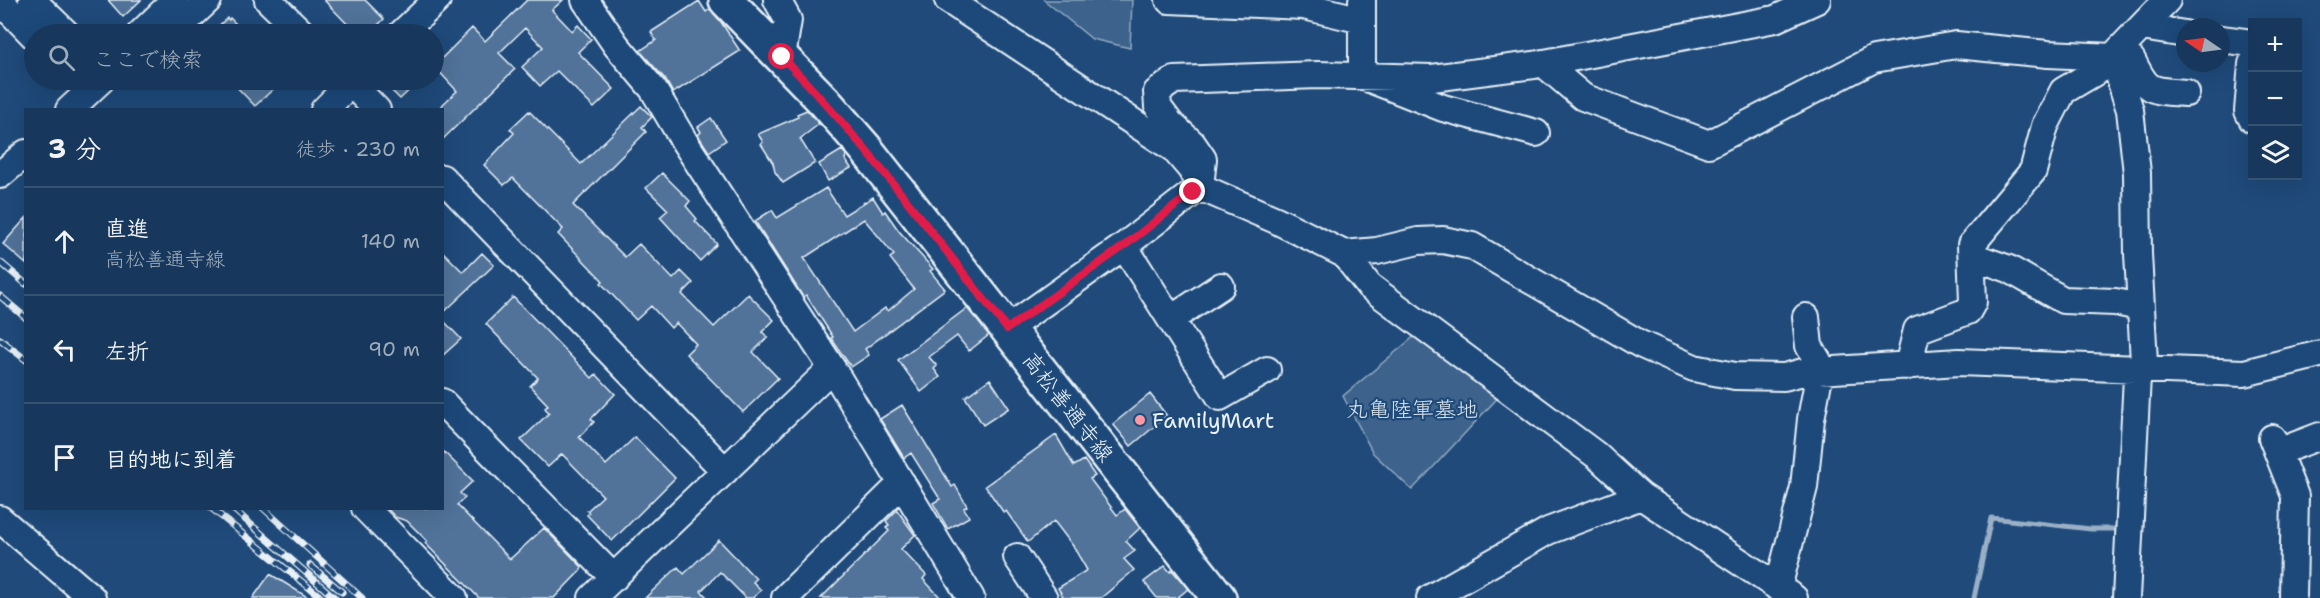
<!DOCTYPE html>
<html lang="ja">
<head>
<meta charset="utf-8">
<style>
	:root { --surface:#17385c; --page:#244365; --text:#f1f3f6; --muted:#9eacbb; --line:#365272 }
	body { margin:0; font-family:"Shantell Sans","Klee One",sans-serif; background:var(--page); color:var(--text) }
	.controls { position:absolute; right:18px; top:18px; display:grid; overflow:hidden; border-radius:0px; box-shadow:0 6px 24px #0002 }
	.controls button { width:54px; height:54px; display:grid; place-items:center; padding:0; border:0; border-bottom:2px solid var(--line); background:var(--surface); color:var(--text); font:30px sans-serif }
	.compass { position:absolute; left:2176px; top:18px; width:54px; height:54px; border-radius:50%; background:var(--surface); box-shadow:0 6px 24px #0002; rotate:283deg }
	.stop { position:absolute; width:18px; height:18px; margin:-14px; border:4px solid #e11d48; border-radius:50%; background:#fff }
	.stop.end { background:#e11d48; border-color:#fff; box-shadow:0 2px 6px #0008 }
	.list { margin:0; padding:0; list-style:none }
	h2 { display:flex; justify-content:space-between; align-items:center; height:78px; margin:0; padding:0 24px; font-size:26px }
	h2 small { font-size:20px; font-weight:400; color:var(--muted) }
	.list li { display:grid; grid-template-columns:39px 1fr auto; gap:18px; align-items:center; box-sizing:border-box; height:108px; padding:0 24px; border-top:2px solid var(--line) }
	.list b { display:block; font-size:22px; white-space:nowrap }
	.list p { margin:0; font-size:20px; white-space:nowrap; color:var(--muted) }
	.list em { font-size:20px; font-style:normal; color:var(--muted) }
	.icon { flex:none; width:33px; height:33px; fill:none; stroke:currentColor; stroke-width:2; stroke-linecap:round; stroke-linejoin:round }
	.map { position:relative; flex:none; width:2320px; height:598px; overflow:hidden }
	.search { position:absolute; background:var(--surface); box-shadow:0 6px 24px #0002; left:24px; top:24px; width:420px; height:66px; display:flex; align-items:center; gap:15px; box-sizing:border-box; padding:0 21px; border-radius:33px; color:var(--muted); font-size:22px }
	.panel { position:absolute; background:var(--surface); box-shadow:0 6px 24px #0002; left:24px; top:108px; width:420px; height:402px; border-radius:0px }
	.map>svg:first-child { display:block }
</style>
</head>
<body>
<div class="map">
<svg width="2320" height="598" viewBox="0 0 2320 598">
	<rect width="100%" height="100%" fill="#1f4a7a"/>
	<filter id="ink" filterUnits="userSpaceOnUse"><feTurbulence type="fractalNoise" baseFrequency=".0167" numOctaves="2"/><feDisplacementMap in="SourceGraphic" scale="12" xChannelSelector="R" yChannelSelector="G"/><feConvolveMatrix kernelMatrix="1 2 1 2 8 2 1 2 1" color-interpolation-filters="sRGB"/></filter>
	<g filter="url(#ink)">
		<path fill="#3c628c" stroke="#92aac2" stroke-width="1.5" d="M1044,0H1132L1130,48L1092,39Z
			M1422,330L1505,390L1412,490L1373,453L1343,396Z"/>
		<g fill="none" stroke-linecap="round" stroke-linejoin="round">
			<path stroke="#9ab0c7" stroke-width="5" d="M1974,598L1991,518L2091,529H2124"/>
		</g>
		<path fill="#517399" stroke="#e8f1f8" stroke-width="1.5" fill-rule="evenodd" d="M108,0H141L123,17Z
			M324,0H365L384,19L375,28L381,34H357Z
			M527,0H563L552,10L572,31L578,25L591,39L578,52L614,89L594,108L557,71L540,86L522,67L543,47L525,28L499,53L515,69L442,140V105L457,91L434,66L472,28L485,41Z
			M699,1L706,12L710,9L721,22L740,51L673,93L665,79L640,51L656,40L651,32Z
			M227,18L229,20L230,18L246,34H210Z
			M230,80H283L255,106Z
			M381,80H420L400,99Z
			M641,106L652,117L642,127L646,132L573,205L625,257L639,244L673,279L681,271L693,283L682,294L714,327L748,294L774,320L762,332L768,337L753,352L778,378L743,412L686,354L696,344L676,323L671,328L651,306L636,320L601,283L603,281L558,234L563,229L513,178L504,185L484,165L514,133L510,129L529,111L581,164Z
			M807,110L819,124L800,139L815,163L783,183L775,172L773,163L761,144L763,142L758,134L798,117L797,114Z
			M711,118L726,140L709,152L698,135L701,132L698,127Z
			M842,150L846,155L845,159L851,168L828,181L819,164Z
			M662,173L690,201L686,206L697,219L695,221L717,244L700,261L660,217L668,210L646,188Z
			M826,188L844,215L873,197L883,213L885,211L899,231L933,269L930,271L945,289L865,349L869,355L851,367L831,338L833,337L806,295L803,297L755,221L772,210L777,218ZM864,219L894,255L890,258L914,289L888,311L885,308L853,332L804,258Z
			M26,218V264L3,244Z
			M442,251L463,272L482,253L494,265L442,314Z
			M513,297L592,378L596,374L615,394L591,419L594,422L579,437L606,465L635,437L675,478L612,541L587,515L589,513L587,511L603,496L562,454L548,467L521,440L549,413L545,408L548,405L530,386L538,378L486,324Z
			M967,308L989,335L969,351L957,336L929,357L937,366L934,369L940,377L921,392L898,360Z
			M442,319L461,339L442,356Z
			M990,379L1009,408L983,425L965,397Z
			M1150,394L1167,416L1131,446L1113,424Z
			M902,405L952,487L955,485L967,506L964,508L969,517L948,529L933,503L940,499L911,453L904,458L880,419Z
			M1056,435L1074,466L1084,460L1095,476L1090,479L1117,515L1125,509L1140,528L1126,541L1135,551L1124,559L1134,570L1101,598H1064L1058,588L1087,570L1073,546L1054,521L1028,542L1006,511L1004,513L985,486Z
			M442,450L473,481L460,493L465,498L457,505L510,559L544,528L582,567L581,570L554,598H479L425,543L427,541L407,521L395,517L387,508H442Z
			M897,510L915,535L901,549L926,575L923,579L941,598H821L889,531L886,528L889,525L886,521Z
			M719,540L756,579L753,582L761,590L753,598H746L720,572L701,591L708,598H645L678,567L684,574Z
			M1165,566L1170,572L1172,570L1188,589L1177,598H1157L1144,582Z
			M270,574L309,598H253Z"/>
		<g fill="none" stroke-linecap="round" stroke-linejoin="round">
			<g stroke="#e8f1f8" stroke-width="30">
				<path id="minor" d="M32,0L67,34
					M268,0L303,34
					M585,0L616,45L653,89L684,141L832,368L971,598
					M777,0L788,20L782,57
					M948,0L1174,149L1191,169L1200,187L1276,220L1344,254L1369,286L1596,455L1641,496L1794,598
					M1169,0L1304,6L1362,20
					M1362,0V76L1443,108L1536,133
					M0,1L34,36
					M2142,27L2185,34
					M140,34L175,0
					M172,34L208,0
					M401,34L437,0
					M2221,39L2252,43
					M2113,57L2132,60C2148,93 2150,90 2186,93
					M1543,63L1583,97L1709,144L1874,59L1956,45L2048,54L2113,57L2130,110L2137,173L2138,254L2144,362L2137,376L2126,598
					M2252,64L2248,111L2252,119
					M348,80L377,110
					M69,110L101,80
					M324,110L354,80
					M0,175L26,153
					M442,178L725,471
					M1124,246L1220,397L1267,370
					M1344,254L1377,251L1418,241L1443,240L1472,246L1640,344L1694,368L1735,376L1784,377L1803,372L1959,362L2244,373L2320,354
					M1972,256L2009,269L2063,300L2115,302L2140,307
					M1171,319L1221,286
					M1007,329L1124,246L1200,187L1203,159L1192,143L1170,123L1158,107L1157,92L1174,80L1318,75L1432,78L1534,65L1775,19L1817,0
					M1908,366L1917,330L1968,311L1973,302L1971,245L2033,171L2045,126L2063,91L2102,68L2167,0
					M442,402L614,578
					M2272,438L2295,496L2293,596
					M2278,452L2320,436
					M365,508L454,598
					M0,519L92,598
					M1017,557L1044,598
					M1778,588L1804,487L1811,419L1820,371L1818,361L1809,346L1806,317
					M592,598L832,368
					M785,598L902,483
					M1430,598L1548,531L1641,496"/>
			</g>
			<g stroke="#e8f1f8" stroke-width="38">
				<path id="major" d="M726,0L825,102L865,148L1219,598"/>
			</g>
			<use href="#minor" stroke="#1f4a7a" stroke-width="26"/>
			<use href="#major" stroke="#1f4a7a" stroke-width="33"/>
			<g stroke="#e8f1f8" stroke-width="7">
				<path id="rail" d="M0,262L26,284
					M0,296L26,318
					M0,339L26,360
					M211,508L322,598
					M232,508L335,598
					M263,508L362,598
					M310,565L342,592"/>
			</g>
			<use href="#rail" stroke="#1f4a7a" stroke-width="4.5" stroke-dasharray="14" stroke-linecap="butt"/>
		</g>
	</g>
	<g fill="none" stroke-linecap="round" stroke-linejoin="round" filter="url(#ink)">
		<path stroke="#e11d48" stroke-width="8" d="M782,57C864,141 934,236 1007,329L1124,246L1193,192"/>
	</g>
	<circle fill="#ff9aa2" stroke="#1f4a7a" stroke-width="2" cx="1140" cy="420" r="6"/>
	<g text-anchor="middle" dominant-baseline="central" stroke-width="4.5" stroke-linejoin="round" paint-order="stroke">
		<g font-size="22" fill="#e8f1f8" stroke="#1f4a7a">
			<text transform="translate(1068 407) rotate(52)">高松善通寺線</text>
		</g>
		<g font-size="22" fill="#d7e3ed" stroke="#1f4a7a">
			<text x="1412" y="409">丸亀陸軍墓地</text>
		</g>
		<g font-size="22" fill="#e8f1f8" stroke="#1f4a7a" text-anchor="start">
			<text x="1152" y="420">FamilyMart</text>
		</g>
	</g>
</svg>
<div class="controls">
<button>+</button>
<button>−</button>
<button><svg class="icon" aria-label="layers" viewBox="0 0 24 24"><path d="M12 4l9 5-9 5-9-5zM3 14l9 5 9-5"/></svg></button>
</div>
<svg class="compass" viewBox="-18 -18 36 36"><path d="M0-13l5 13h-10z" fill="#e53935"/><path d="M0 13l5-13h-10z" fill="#9eacbb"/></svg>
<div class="stop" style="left:782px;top:57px"></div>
<div class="stop end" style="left:1193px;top:192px"></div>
<div class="search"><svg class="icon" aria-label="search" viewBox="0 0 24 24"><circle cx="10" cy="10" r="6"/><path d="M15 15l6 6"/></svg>ここで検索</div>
<section class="panel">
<h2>3 分<small>徒歩 · 230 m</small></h2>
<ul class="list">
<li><svg class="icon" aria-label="ahead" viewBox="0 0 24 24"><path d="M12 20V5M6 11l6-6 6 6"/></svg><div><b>直進</b><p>高松善通寺線</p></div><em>140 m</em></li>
<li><svg class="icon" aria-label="left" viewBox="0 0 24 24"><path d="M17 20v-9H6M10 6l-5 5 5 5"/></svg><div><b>左折</b></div><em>90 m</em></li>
<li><svg class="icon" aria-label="arrive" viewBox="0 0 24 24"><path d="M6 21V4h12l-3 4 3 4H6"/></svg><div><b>目的地に到着</b></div></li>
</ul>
</section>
</div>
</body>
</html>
